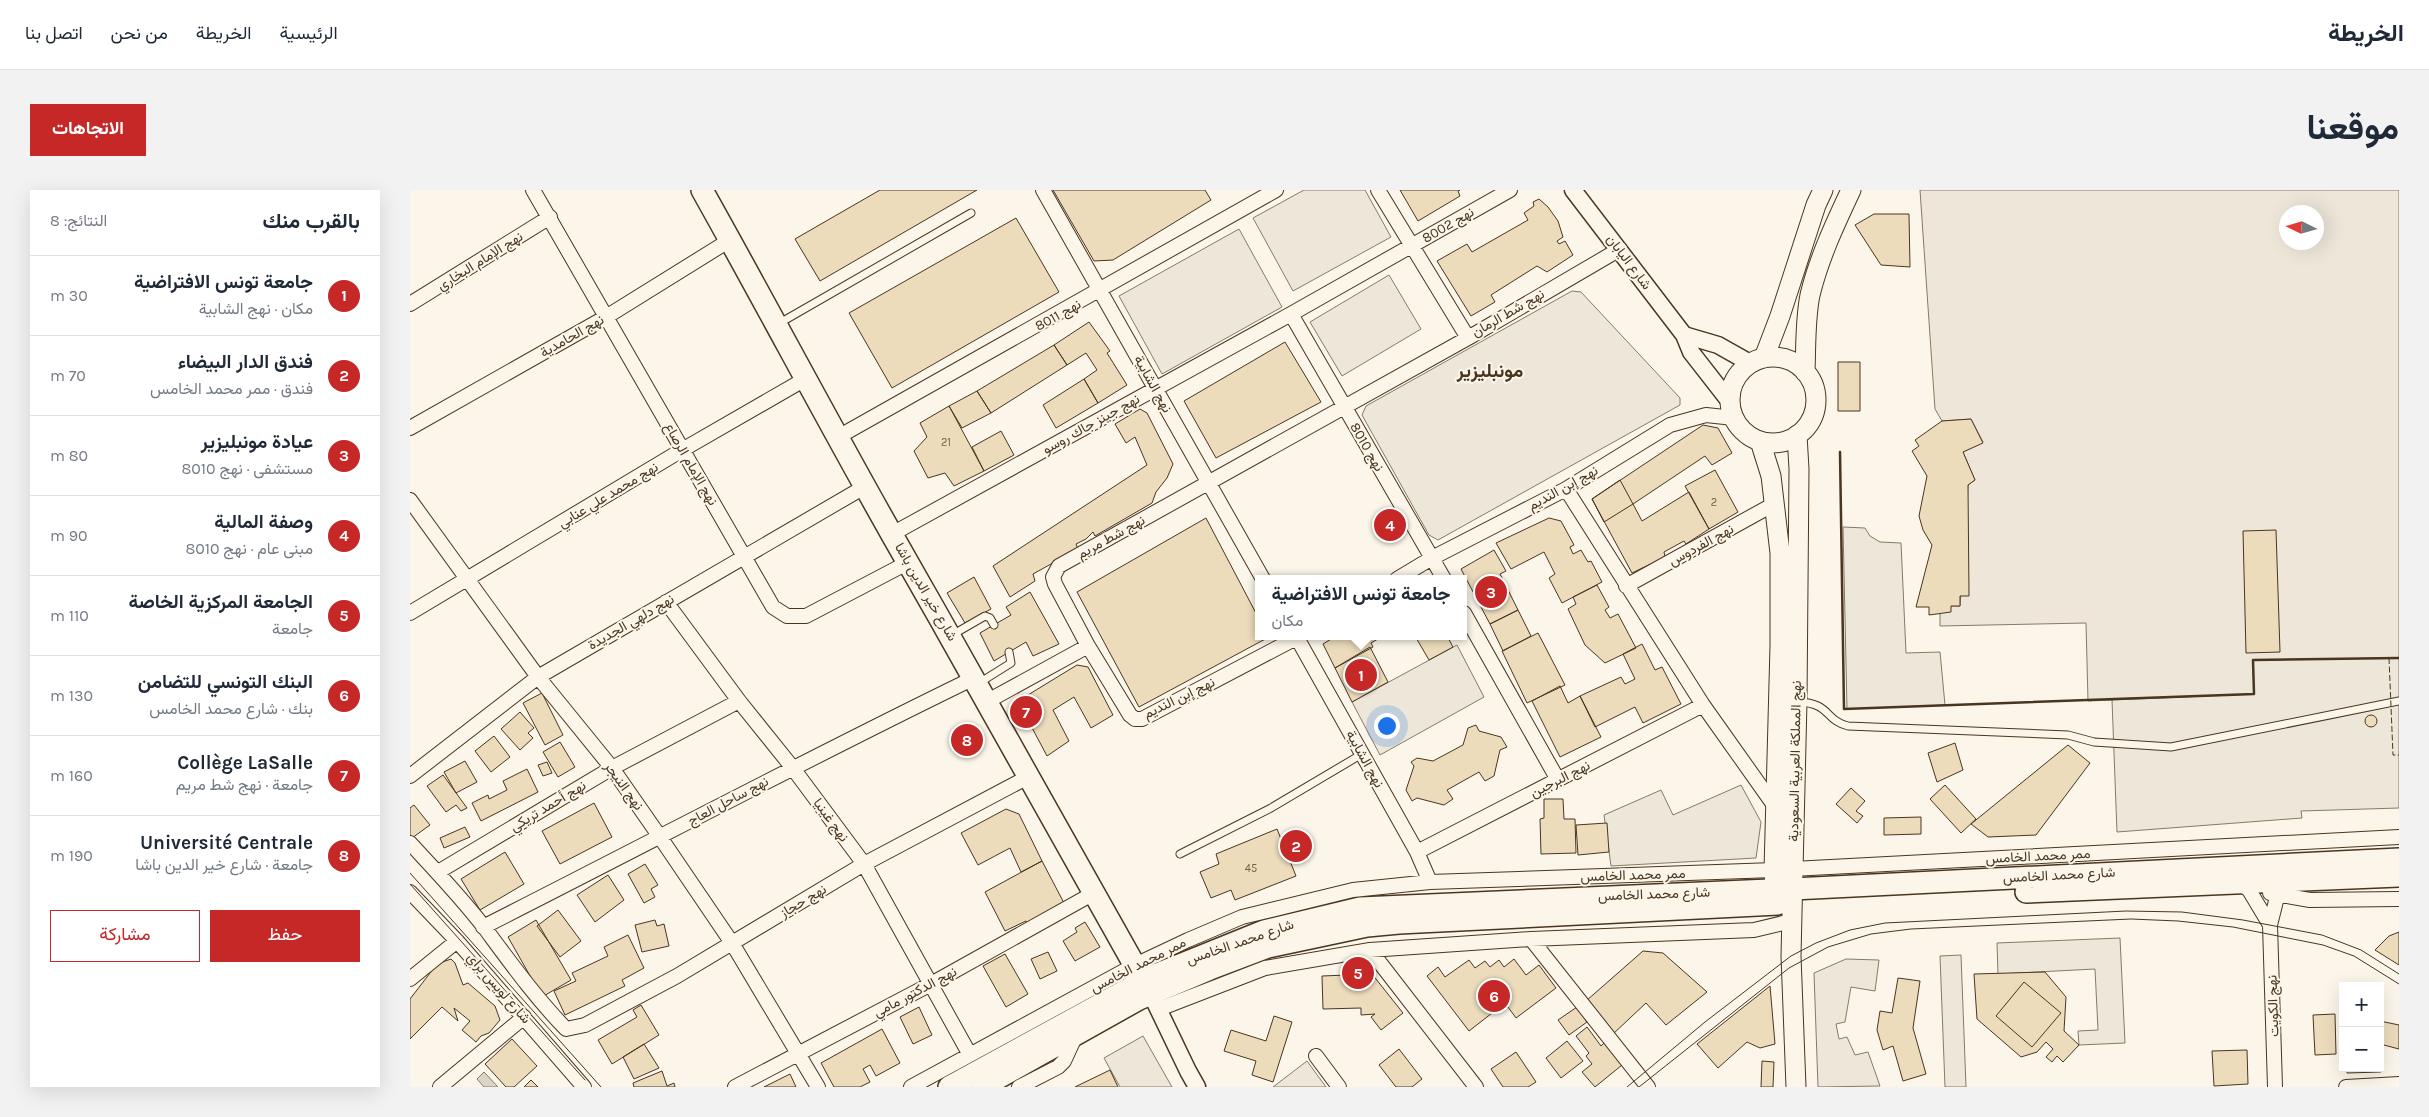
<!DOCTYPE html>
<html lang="ar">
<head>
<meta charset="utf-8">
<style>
	:root { --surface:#fff; --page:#f2f2f3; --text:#1f2937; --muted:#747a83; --line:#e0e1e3; --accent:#c62828 }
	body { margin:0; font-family:Karla,Vazirmatn,sans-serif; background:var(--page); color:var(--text); direction:rtl }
	.controls { position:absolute; right:15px; bottom:15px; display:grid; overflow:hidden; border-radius:0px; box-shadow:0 5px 20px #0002 }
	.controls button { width:45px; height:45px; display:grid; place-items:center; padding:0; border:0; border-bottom:1px solid var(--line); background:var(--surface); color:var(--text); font:25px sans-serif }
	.compass { position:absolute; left:1869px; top:15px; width:45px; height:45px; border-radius:50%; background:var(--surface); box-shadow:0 5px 20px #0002; rotate:275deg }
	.you { position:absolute; left:976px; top:535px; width:18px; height:18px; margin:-12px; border:4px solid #fff; border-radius:50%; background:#1a73e8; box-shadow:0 0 0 8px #1a73e833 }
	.badge { display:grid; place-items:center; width:32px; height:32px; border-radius:50%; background:var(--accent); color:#fff; font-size:16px; font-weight:700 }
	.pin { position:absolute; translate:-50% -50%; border:2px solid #fff; box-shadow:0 1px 5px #0006 }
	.popup { position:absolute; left:845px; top:385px; width:212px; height:65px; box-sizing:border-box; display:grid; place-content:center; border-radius:0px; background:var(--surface); filter:drop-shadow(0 1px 4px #0005); font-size:16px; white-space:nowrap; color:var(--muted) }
	.popup b { font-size:19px; color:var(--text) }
	.popup::after { content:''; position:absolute; left:50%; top:100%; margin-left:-10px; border:10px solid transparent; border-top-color:var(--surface) }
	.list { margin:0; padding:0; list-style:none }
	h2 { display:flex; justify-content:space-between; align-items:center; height:65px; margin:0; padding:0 20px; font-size:21px }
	h2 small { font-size:16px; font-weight:400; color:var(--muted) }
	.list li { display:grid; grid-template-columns:32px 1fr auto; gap:15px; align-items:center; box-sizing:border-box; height:80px; padding:0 20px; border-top:1px solid var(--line) }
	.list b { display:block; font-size:19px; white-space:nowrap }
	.list p { margin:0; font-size:16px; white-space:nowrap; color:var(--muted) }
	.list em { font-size:16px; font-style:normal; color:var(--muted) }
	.actions { display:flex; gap:10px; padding:15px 20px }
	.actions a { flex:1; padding:11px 0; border:1px solid var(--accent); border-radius:0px; text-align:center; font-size:18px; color:var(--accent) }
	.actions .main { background:var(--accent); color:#fff }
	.map { position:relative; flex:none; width:1989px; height:897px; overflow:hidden; direction:ltr; border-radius:0px }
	header { display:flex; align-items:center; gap:30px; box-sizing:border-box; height:70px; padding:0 25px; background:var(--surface); border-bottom:1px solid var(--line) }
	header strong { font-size:24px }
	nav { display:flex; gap:28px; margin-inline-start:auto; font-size:18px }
	.intro { display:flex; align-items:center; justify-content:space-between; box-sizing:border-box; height:120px; padding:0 30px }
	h1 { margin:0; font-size:35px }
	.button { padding:12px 22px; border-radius:0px; background:var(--accent); color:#fff; font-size:18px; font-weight:700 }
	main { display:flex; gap:30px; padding:0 30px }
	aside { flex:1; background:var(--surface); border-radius:0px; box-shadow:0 5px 20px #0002 }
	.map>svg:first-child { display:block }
</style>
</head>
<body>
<header>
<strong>الخريطة</strong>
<nav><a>الرئيسية</a><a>الخريطة</a><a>من نحن</a><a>اتصل بنا</a></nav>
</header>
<div class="intro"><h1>موقعنا</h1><a class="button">الاتجاهات</a></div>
<main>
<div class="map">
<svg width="1989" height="897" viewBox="0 0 1989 897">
	<rect width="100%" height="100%" fill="#fbf6e9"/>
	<path fill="#ede6d9" stroke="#887966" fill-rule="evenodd" d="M1510,0H1989V468L1843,470L1844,504L1678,511L1676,433L1530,436V422L1541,416H1550L1558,295L1565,290L1553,262L1573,252L1561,229L1532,231L1525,219ZM1876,22H1906V52H1876Z"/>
	<path fill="#ede7d9" stroke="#887966" d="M894,0H955L981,47L883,101L843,28Z
		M829,39L872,117L752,184L709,106Z
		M979,85L1011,139L932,186L900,132Z
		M1162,101L1171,102L1270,208V215L1028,350L1019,345L952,225L956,216Z
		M1433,337L1455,338L1460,346L1470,352L1491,353L1496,463L1530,462L1535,515L1437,519Z
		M1047,455L1074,507L970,565L942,512Z
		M1989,468V618L1891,621L1892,628L1707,642L1702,510L1844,504L1843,470Z
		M1331,595L1351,632L1346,668L1201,676L1194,625L1251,600L1263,625Z
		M1710,748L1715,853L1669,855L1668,841L1688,840L1685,779L1588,784L1587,753Z
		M1551,765L1556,897H1535L1530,766Z
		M1436,769L1469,770L1465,801L1441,797L1435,832L1426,834L1429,849L1437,847L1445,865L1458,862L1470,896L1408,897L1404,783Z
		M733,846L762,897H710L694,868Z
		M897,871L916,897H863Z"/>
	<path fill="#dcd4c6" stroke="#887966" d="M74,882L88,897H74L67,889Z"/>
	<path fill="#ecdcbc" stroke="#4a3520" d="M470,0H567L410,91L385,49Z
		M643,0H795L801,10L703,70L684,71Z
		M990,0H1050L1048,1L1050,6L1008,31Z
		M1129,9L1138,17L1148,31L1153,47L1147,51L1149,54L1155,51L1163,65L1137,82L1127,76L1081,105L1085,112L1061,126L1027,71L1057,54L1062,62L1118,30L1114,23L1124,16L1123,12Z
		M1464,24H1499L1500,77L1471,75L1445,35Z
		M606,28L649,102L482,198L439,123Z
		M679,132L700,161L697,163L717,195L688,213L674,189L687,180L676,163L657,175L644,155Z
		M875,152L911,212L806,268L774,211Z
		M644,155L657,175L581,223L567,201Z
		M1428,172H1450V221H1428Z
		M674,189L688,213L646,238L633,215Z
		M567,201L581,223L552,238L539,216Z
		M539,216L574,281L544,296L535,283L518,288L504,261L517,247L510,233Z
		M730,219L737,223L763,274L757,288L746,302L742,313L685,346L683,342L676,349L666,354L668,359L623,384L625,391L600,407L583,376L737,275L725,247L716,253L705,234Z
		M1561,229L1573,253L1553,262L1565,290L1558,295L1559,406H1550V416H1541V422L1519,425V417H1506L1522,355L1513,340L1509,326L1517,286L1502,261L1509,256L1505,250L1532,231Z
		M1293,235L1308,238L1322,263L1302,275L1295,266L1223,314L1232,331L1279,302L1299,339L1276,354L1274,351L1254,362L1255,367L1222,383L1182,309Z
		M591,241L604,265L574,281L562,257Z
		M1305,280L1328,322L1299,339L1275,296Z
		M1210,290L1223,314L1194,332L1182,309Z
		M796,328L848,427V446L859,447L729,517L667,402Z
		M1139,328L1151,331L1164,355L1160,357L1163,364L1171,360L1178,372L1181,371L1192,392L1152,413L1139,388L1145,384L1134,362L1101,379L1086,353Z
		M1866,340L1870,462L1836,463L1833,341Z
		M1084,360L1096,381L1090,384L1108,420L1080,434L1051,379Z
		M564,387L581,419L555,433L537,403Z
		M1187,395L1199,417L1195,420L1200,428L1208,424L1226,458L1195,473L1175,455L1158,419L1166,414L1163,407Z
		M620,402L649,454L623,466L616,452L584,471L570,443L601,425L596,417Z
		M1108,420L1121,446L1093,461L1080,434Z
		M1128,443L1155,495L1117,513L1092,461Z
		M926,446H973L961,453L963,457L925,478L913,454Z
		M1005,446H1037L1043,457L1019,470Z
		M1232,454L1245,480L1252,477L1271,514L1233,533L1225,517L1185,537L1170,506L1211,487L1215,494L1225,489L1213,464Z
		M960,457L978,492L942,512L925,478Z
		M667,475L678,477L703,525L681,538L664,507L643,520L659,551L637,566L611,517L613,508Z
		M1150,496L1158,513L1170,506L1191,547L1150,567L1122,511Z
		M132,503L153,545L135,555L113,513Z
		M110,522L124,538L118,543L123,548L110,560L91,539Z
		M1955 531a6 6 0 1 1 12 0a6 6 0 1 1-12 0Z
		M1066,535L1069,541L1091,547L1097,557L1090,560L1084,586L1075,591L1069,582L1037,600L1043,609L1034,615L1007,608L1002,611L996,600L1004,576L1001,572L1007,568L1023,571L1053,555L1058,538Z
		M84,546L100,567L81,582L65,561Z
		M150,552L165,577L148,587L133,562Z
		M1545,553L1553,580L1527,592L1518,563Z
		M1658,555L1680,573L1626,645L1578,647L1561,634Z
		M55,571L67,592L46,603L34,582Z
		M137,572L142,583L133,586L128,575Z
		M117,579L128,602L71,631L62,613L78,605L79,609L97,600L93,591Z
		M33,585L57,618L51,621L46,615L36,622L17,596Z
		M1535,595L1566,629L1551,643L1520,609Z
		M1441,598L1455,611L1446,621L1453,626L1447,633L1426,614Z
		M1134,609H1153L1154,629H1165L1166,663L1131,664L1130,629L1134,628Z
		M184,613L202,647L150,674L132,641Z
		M4,615L20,635L2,648L0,646V618Z
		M596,619L609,624L632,671L611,682L600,658L568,675L551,643Z
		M1511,627V644L1474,645V628Z
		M1197,633L1199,662L1168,665L1166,635Z
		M55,637L60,647L34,658L30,648Z
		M867,639L886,686L825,710L821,700L801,708L790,682L809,674L806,664Z
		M95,662L114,694L70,720L51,689Z
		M632,671L654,713L618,734L616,731L595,741L575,702Z
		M235,674L248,695L241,699L245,707L234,713L218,684Z
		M198,685L214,710L185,732L167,705Z
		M148,720L171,751L150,767L127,736Z
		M126,730L161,790L132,807L98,747Z
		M245,730L247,736L254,734L259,756L232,762L225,735Z
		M675,732L690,757L665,771L653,751L667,742L665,738Z
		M1989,742V775L1965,760L1979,746Z
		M218,745L234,778L212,790L215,796L155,825L144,801L166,791L162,783L198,766L194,757Z
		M1233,761L1253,763L1297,802L1256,835L1236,813L1203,844L1176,811Z
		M638,762L647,781L630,789L621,769Z
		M595,764L618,804L596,817L573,776Z
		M41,769L45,773L53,795L58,793L85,816L90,830L79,843L71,846L66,852L52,840L60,831L44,818L48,831L32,817L0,849V809L27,774Z
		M1104,769L1116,785L1129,775L1146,798L1106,828L1095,813L1059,841L1017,786L1028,777L1035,787L1059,770L1065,778L1075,771L1080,777L1089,770L1094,777Z
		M1635,782L1656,807L1654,841L1669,855L1653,872L1647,866L1642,872L1636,867L1643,859L1636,852L1627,862L1611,867L1567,829L1564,784Z
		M962,784L993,823L971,840L961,827L965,824L951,825V818L913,819L912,786Z
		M1488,788L1510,791L1503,838L1516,884L1493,891L1483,856L1473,860L1467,840L1470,821L1482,823Z
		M1614,792L1651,823L1622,857L1586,826Z
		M1360,796L1365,854L1350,858L1337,852L1308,878L1287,854Z
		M231,815L249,845L202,874L188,850L227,827L223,820Z
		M509,817L522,845L503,854L490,827Z
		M1167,817L1177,832L1159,845L1148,830Z
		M1925,824L1926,864L1905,865L1903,825Z
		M864,826L882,832L863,892L842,885L846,871L814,861L821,840L856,851Z
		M1970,831L1989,835V859L1970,854Z
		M1177,837L1191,856L1194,853L1212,875L1185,897L1172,882L1182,874L1176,866L1179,863L1166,846Z
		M472,839L490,873L466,886L460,875L453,879L460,892L450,897H424L411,873Z
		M102,849L127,876L104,897H96L75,874Z
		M1157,851L1173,871L1151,888L1136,868Z
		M234,854L249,878L224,889L213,867Z
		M989,859L1012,889L1002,897H986L969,875Z
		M1837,860L1838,894L1804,896L1802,861Z
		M1106,862L1126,892L1118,897H1093L1081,879Z
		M1352,871L1364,872L1363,897H1351Z
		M1970,876L1971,882L1937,883V878H1970Z
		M700,880L708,897H665Z
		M252,881L257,896L264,893L265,897H224L223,893Z
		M380,884L386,897H354Z
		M121,890L128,897H114Z"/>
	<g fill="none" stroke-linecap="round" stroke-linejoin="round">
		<g stroke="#4a3520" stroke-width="9">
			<path id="service" d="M368,134L561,23
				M542,445L575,426L580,428L584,435
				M569,493L601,473L599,462
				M1388,512C1421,513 1414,530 1438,536L1658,545L1684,552L1761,557L1989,511
				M770,664L861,618L952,564"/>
		</g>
		<g stroke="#4a3520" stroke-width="16">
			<path id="minor" d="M123,0L363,417L377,426H396L499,372
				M633,0L853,389
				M968,0L1058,148L1210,59
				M0,114L140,27
				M881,124L1034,389
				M0,238L196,127L320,50
				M428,247L866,0
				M1156,299L1293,515L1366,618
				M0,310L128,487L202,578L250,647L322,753L408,897
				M482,344L881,124L1100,0
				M987,389L1022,368L1156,299L1260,235L1296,225L1324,228
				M1216,396L1366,313
				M256,412L329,511L382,577L454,674L560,865
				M0,423L272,260L397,188
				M1054,423L1148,590
				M886,446L1007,662L1020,692
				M678,456L720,525L725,529H732L890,446
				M576,512L678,456L645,394L643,387L649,376L1058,148
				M0,586L128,487L456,296
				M0,653C25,680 51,707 74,737C100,772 125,807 156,839L175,835L267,786L454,674L618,587
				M1007,662L1293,515
				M28,682L202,578L329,511
				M1827,690L1839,700L1860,735
				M0,702L47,751L174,897
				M1860,703L1900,710L1989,709
				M73,737C237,654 399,568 564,488
				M1121,749L1238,897
				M960,760L1066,897
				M0,789L47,751
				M749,819L855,778L960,760L1121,749L1344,740L1382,731
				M906,866L929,897
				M30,897L114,827
				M325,897L521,794L684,703
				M501,897L725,775L778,750L832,727L943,700L1020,692L1364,680L1989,647
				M609,897L648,877L654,871L666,845
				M1865,897L1860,735L1871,691
				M1936,897L1989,894"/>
		</g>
		<g stroke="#4a3520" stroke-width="19">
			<path id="tertiary" d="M1163,0L1274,145L1281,162L1320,212
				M1274,145L1308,155L1340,173
				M741,804L778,881L787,897"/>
		</g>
		<g stroke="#4a3520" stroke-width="21">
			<path id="secondary" d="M1320 210a43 43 0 1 1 86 0a43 43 0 1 1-86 0Z
				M1354,168L1370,126L1406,15L1413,0
				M1395,182C1396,157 1395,130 1400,105C1409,68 1425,34 1441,0
				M1350,251L1361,286L1370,363V456L1364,680L1366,714
				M1386,897L1381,766L1387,511L1389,279L1387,245"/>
		</g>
		<g stroke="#4a3520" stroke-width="24">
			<path id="primary" d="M292,0C356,114 417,230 481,343C568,495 653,648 739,801
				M1616,702L1989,686
				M539,897L740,787L854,741L950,718L1383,699L1989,669
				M572,897L729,809L800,779L858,757L957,736L989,733L1368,714"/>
		</g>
		<use href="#service" stroke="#fbf6e9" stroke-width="7"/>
		<use href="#minor" stroke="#fbf6e9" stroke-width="14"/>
		<use href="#tertiary" stroke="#fbf6e9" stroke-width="16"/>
		<use href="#secondary" stroke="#fbf6e9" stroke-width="19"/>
		<use href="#primary" stroke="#fbf6e9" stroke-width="21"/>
		<path stroke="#4a3520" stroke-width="1" d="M0,683L191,897
			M0,694L175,890
			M1217,897L1295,832L1381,766L1406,753L1440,740L1475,733L1716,721L1772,722L1833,730L1912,745L1951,760L1989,784
			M1229,897L1379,778L1418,757L1461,744L1501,739L1721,729L1768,731L1823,737L1913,755L1944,766L1989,794"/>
		<path stroke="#4a3520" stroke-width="1" stroke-dasharray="6 2.5" stroke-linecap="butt" d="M1979,468L1983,565H1989"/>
		<path stroke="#4a3520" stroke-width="2.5" d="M1430,262L1434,519L1844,504L1843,470L1989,468"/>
	</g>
	<g text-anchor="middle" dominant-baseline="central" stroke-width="4" stroke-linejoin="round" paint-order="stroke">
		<g font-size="11" fill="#725f47">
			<text x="536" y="252">21</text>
			<text x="1304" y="312">2</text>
			<text x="841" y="678">45</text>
		</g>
		<g font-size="14" fill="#4a3520" stroke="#fbf6e9">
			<text transform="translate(1038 35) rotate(-30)">نهج 8002</text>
			<text transform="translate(70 71) rotate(-32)">نهج الإمام البخاري</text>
			<text transform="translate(1219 72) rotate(53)">شارع اليابان</text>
			<text transform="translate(1098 123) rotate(-30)">نهج شط الرمان</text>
			<text transform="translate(648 125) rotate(-29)">نهج 8011</text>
			<text transform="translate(162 146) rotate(-30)">نهج الحامدية</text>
			<text transform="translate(743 194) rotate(61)">نهج الشابية</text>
			<text transform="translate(681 234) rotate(-29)">نهج جينز جاك روسو</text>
			<text transform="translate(957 257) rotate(60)">نهج 8010</text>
			<text transform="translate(281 274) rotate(60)">نهج الإمام الرصاع</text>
			<text transform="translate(1153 298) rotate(-29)">نهج إبن النديم</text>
			<text transform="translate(198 305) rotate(-31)">نهج محمد علي عنابي</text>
			<text transform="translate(701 347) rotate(-29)">نهج شط مريم</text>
			<text transform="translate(1291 355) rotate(-29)">نهج الفردوس</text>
			<text transform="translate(516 402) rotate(60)">شارع خير الدين باشا</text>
			<text transform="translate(221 432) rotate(-30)">نهج دلهي الجديدة</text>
			<text transform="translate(769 508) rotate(-26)">نهج إبن النديم</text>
			<text transform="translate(955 569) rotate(61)">نهج الشابية</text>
			<text transform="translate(1385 571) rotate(-89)">نهج المملكة العربية السعودية</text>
			<text transform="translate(1150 589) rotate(-27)">نهج البرجين</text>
			<text transform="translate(214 596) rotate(54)">نهج النيجر</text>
			<text transform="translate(318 611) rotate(-28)">نهج ساحل العاج</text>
			<text transform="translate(138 616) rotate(-31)">نهج أحمد تريكي</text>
			<text transform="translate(421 630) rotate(54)">نهج غينيا</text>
			<text transform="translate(1628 666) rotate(-3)">ممر محمد الخامس</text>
			<text transform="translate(1223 685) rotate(-2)">ممر محمد الخامس</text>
			<text transform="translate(1649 685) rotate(-3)">شارع محمد الخامس</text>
			<text transform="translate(1244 704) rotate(-2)">شارع محمد الخامس</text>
			<text transform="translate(393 711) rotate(-31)">نهج حجاز</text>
			<text transform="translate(830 752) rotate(-19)">شارع محمد الخامس</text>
			<text transform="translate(728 775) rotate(-27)">ممر محمد الخامس</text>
			<text transform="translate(89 798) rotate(49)">شارع لويس براي</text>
			<text transform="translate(505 802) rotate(-28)">نهج الدكتور مامي</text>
			<text transform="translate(1863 816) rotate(-92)">نهج الكويت</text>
		</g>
		<g font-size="19" font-weight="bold" fill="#4a3520" stroke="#fbf6e9">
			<text x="1080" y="181">مونبليزير</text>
		</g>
	</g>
</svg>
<div class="controls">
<button>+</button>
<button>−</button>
</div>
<svg class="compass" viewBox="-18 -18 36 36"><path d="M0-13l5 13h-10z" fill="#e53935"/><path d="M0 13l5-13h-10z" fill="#747a83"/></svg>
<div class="you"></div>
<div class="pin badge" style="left:951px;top:485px">1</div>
<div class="popup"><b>جامعة تونس الافتراضية</b>مكان</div>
<div class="pin badge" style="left:886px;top:656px">2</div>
<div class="pin badge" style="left:1081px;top:402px">3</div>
<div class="pin badge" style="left:980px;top:335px">4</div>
<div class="pin badge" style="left:948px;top:783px">5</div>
<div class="pin badge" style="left:1084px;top:806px">6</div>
<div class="pin badge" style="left:616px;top:522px">7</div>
<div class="pin badge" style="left:557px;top:550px">8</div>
</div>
<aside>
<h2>بالقرب منك<small>النتائج: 8</small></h2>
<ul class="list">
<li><span class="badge">1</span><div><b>جامعة تونس الافتراضية</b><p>مكان · نهج الشابية</p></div><em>30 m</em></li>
<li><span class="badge">2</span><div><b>فندق الدار البيضاء</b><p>فندق · ممر محمد الخامس</p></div><em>70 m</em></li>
<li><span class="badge">3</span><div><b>عيادة مونبليزير</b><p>مستشفى · نهج 8010</p></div><em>80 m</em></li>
<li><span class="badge">4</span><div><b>وصفة المالية</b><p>مبنى عام · نهج 8010</p></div><em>90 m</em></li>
<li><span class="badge">5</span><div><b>الجامعة المركزية الخاصة</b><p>جامعة</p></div><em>110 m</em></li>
<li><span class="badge">6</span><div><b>البنك التونسي للتضامن</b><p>بنك · شارع محمد الخامس</p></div><em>130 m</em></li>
<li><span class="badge">7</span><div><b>Collège LaSalle</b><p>جامعة · نهج شط مريم</p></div><em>160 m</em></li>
<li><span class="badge">8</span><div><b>Université Centrale</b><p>جامعة · شارع خير الدين باشا</p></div><em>190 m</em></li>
</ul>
<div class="actions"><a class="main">حفظ</a><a>مشاركة</a></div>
</aside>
</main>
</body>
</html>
